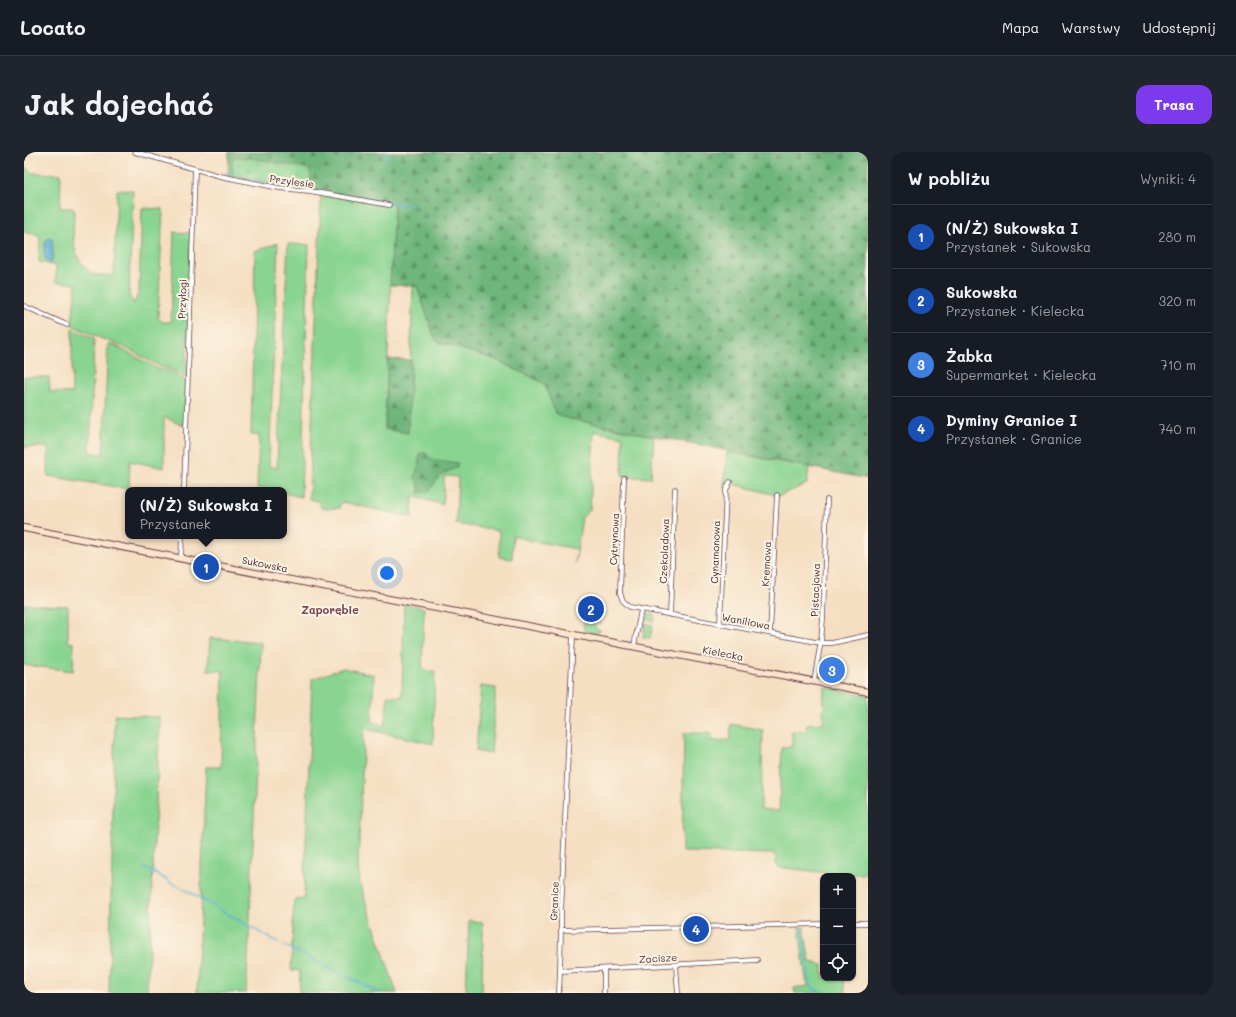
<!DOCTYPE html>
<html lang="pl">
<head>
<meta charset="utf-8">
<style>
	:root { --surface:#171b24; --page:#20242c; --text:#f1f3f6; --muted:#9ea1a6; --line:#363941; --accent:#7c3aed }
	body { margin:0; font-family:Mali,sans-serif; background:var(--page); color:var(--text) }
	.controls { position:absolute; right:12px; bottom:12px; display:grid; overflow:hidden; border-radius:8px; box-shadow:0 1px 3px #0004 }
	.controls button { width:36px; height:36px; display:grid; place-items:center; padding:0; border:0; border-bottom:1px solid var(--line); background:var(--surface); color:var(--text); font:20px sans-serif }
	.you { position:absolute; left:363px; top:421px; width:14px; height:14px; margin:-10px; border:3px solid #fff; border-radius:50%; background:#1a73e8; box-shadow:0 0 0 6px #1a73e833 }
	.badge { display:grid; place-items:center; width:26px; height:26px; border-radius:50%; background:var(--accent); color:#fff; font-size:13px; font-weight:700 }
	.pin { position:absolute; translate:-50% -50%; border:2px solid #fff; box-shadow:0 1px 4px #0006 }
	.popup { position:absolute; left:101px; top:335px; width:162px; height:52px; box-sizing:border-box; display:grid; place-content:center; border-radius:8px; background:var(--surface); filter:drop-shadow(0 1px 3px #0005); font-size:13px; white-space:nowrap; color:var(--muted) }
	.popup b { font-size:15px; color:var(--text) }
	.popup::after { content:''; position:absolute; left:50%; top:100%; margin-left:-8px; border:8px solid transparent; border-top-color:var(--surface) }
	.list { margin:0; padding:0; list-style:none }
	h2 { display:flex; justify-content:space-between; align-items:center; height:52px; margin:0; padding:0 16px; font-size:17px }
	h2 small { font-size:13px; font-weight:400; color:var(--muted) }
	.list li { display:grid; grid-template-columns:26px 1fr auto; gap:12px; align-items:center; box-sizing:border-box; height:64px; padding:0 16px; border-top:1px solid var(--line) }
	.list b { display:block; font-size:15px; white-space:nowrap }
	.list p { margin:0; font-size:13px; white-space:nowrap; color:var(--muted) }
	.list em { font-size:13px; font-style:normal; color:var(--muted) }
	.icon { flex:none; width:22px; height:22px; fill:none; stroke:currentColor; stroke-width:2; stroke-linecap:round; stroke-linejoin:round }
	.map { position:relative; flex:none; width:844px; height:841px; overflow:hidden; border-radius:12px }
	header { display:flex; align-items:center; gap:24px; box-sizing:border-box; height:56px; padding:0 20px; background:var(--surface); border-bottom:1px solid var(--line) }
	header strong { font-size:19px }
	nav { display:flex; gap:22px; margin-inline-start:auto; font-size:14px }
	.intro { display:flex; align-items:center; justify-content:space-between; box-sizing:border-box; height:96px; padding:0 24px }
	h1 { margin:0; font-size:28px }
	.button { padding:10px 18px; border-radius:12px; background:var(--accent); color:#fff; font-size:14px; font-weight:700 }
	main { display:flex; gap:24px; padding:0 24px }
	aside { flex:1; background:var(--surface); border-radius:12px; box-shadow:0 1px 3px #0004 }
	.map>svg:first-child { display:block }
</style>
</head>
<body>
<header>
<strong>Locato</strong>
<nav><a>Mapa</a><a>Warstwy</a><a>Udostępnij</a></nav>
</header>
<div class="intro"><h1>Jak dojechać</h1><a class="button">Trasa</a></div>
<main>
<div class="map">
<svg width="844" height="841" viewBox="0 0 844 841">
	<defs>
		<pattern id="forest-firs" width="22" height="20" patternUnits="userSpaceOnUse"><rect width="22" height="20" fill="#6eb67b"/><path d="M5 1l3.5 6h-7zM16 11l3.5 6h-7z" fill="#5c9365"/></pattern>
		<pattern id="wetland-marsh" width="20" height="14" patternUnits="userSpaceOnUse"><rect width="20" height="14" fill="#89d491"/><path d="M1 5h8M5 5V1M11 12h8M15 12V8" fill="none" stroke="#78b67d"/></pattern>
		<pattern id="park-dots" width="8" height="8" patternUnits="userSpaceOnUse"><rect width="8" height="8" fill="#89d491"/><path d="M2 2h.1M6 6h.1" fill="none" stroke="#78b67d" stroke-width="1.8" stroke-linecap="round"/></pattern>
		<pattern id="water-ripples" width="26" height="14" patternUnits="userSpaceOnUse"><rect width="26" height="14" fill="#5cb0d8"/><path d="M2 4q2-2 4 0t4 0M15 11q2-2 4 0t4 0" fill="none" stroke="#4e8faf"/></pattern>
	</defs>
	<rect width="100%" height="100%" fill="#fcf5e5"/>
	<filter id="ink" filterUnits="userSpaceOnUse"><feTurbulence type="fractalNoise" baseFrequency=".025" numOctaves="2"/><feDisplacementMap in="SourceGraphic" scale="8" xChannelSelector="R" yChannelSelector="G"/><feConvolveMatrix kernelMatrix="1 2 1 2 8 2 1 2 1" color-interpolation-filters="sRGB"/></filter>
	<filter id="wash" filterUnits="userSpaceOnUse"><feTurbulence type="fractalNoise" baseFrequency=".012" numOctaves="4" result="noise"/><feDisplacementMap in="SourceGraphic" scale="16" xChannelSelector="R" yChannelSelector="G"/><feGaussianBlur stdDeviation="0.9" result="paint"/><feColorMatrix in="noise" values="0 0 0 0 0 0 0 0 0 0 0 0 0 0 0 0 0 1.4 0 .05"/><feComposite in="paint" operator="in"/></filter>
	<g filter="url(#wash)">
		<rect width="100%" height="100%" fill="#f5dec1"/>
		<path fill="#89d491" stroke="#6a7a5e" d="M0,15L8,21L37,22L36,56H50C50,84 44,106 71,123H90L93,38H109L105,143L110,152L115,139L118,56L139,57L134,165L138,170H147L150,80L167,81L162,226L144,216L137,215L100,195L66,182L48,173L52,132L32,130V114L15,110L16,84L0,80Z
			M299,40L370,52L361,277L384,281L389,134H393L412,189L470,207L520,231L531,260L538,265L630,284L627,326L598,324L599,285L570,279L566,358L558,365L551,412L553,397L503,388L489,383L488,407L475,405V379L432,372L434,325L420,324L419,353L389,344L388,365L317,350L315,356L298,357L294,349L285,347L297,43Z
			M254,91L245,314L253,316L264,92L285,93L277,345L260,341V338H243L233,336L235,283H227L231,99Z
			M48,177L70,187L66,301L79,302L84,192L92,194L136,218H143L162,229L160,274L140,265V316L106,309L105,337L24,324V295H0V225H25L26,240L48,241Z
			M703,300L785,315L783,332L755,344L710,332H700Z
			M380,451L400,456L398,518L411,519L409,592L361,581L340,577L334,713L336,733L373,841H275L276,819L267,818L270,748L280,747L288,527L319,516L350,523L348,570L361,574L364,543L378,545Z
			M0,452L44,454V490L50,491L49,519L0,513Z
			M569,464L574,466L577,472L572,471L570,476L577,478C570,485 561,484 559,474L562,467Z
			M621,471L629,473L626,486L619,485Z
			M186,486L237,490L225,789L222,841H173L182,615H197L199,519L184,518Z
			M457,534L472,536L467,602L452,599Z
			M800,535L844,543V709H843L842,722H811L753,715L751,702L658,700L660,581H688V589L706,588L707,572L739,578L737,657L755,659L758,596L768,595V579L782,580L783,572L799,571Z
			M91,563L136,565L123,841H85Z
			M445,768L459,771L458,841H442Z
			M775,775H780L786,810L799,813V826H819L821,841H771L770,836L785,834L782,829Z"/>
		<path fill="url(#forest-firs)" stroke="#5c6a53" d="M205,0H844V327L537,265L531,260L520,231L470,207L412,189L393,134L366,133L370,52C315,43 259,35 204,24Z
			M364,207L387,208L384,281L361,277Z
			M396,301H402L407,307L434,311L432,316C416,322 414,325 405,340L395,341V332L390,325L394,316Z"/>
		<path fill="url(#wetland-marsh)" stroke="#6a7a5e" d="M210,5L233,7L286,17L287,28L283,35L252,32L209,23L208,12Z"/>
		<path fill="url(#park-dots)" stroke="#6a7a5e" d="M621,462L631,463L630,469L618,467Z"/>
		<path fill="url(#water-ripples)" stroke="#536882" d="M25,86L28,87C29,91 29,107 28,110L26,111L22,108L20,102L21,89Z"/>
		<g fill="none" stroke-linecap="round" stroke-linejoin="round">
			<path stroke="#5cb0d8" stroke-width="1.5" d="M362,0L366,7
				M201,21L216,26L244,32
				M311,42L343,47
				M365,51L391,53
				M119,715L143,728
				M145,730L158,736
				M160,737L192,755
				M195,757L255,791
				M778,775L786,831L789,836L797,841
				M259,793L317,822
				M322,824L356,841"/>
		</g>
	</g>
	<g filter="url(#ink)">
		<g fill="none" stroke-linecap="round" stroke-linejoin="round">
			<g stroke="#643c42" stroke-width="5.5">
				<path id="street" d="M111,0L171,17L160,338
					M171,17L196,24L255,36L286,39L365,53
					M0,154L43,173
					M600,326L596,441L599,449L606,455L797,491H808L844,483
					M157,406L158,384
					M646,463L651,337
					M696,472L702,338L706,330
					M746,481L753,343
					M549,483L537,761V778L799,772
					M610,494L617,458
					M790,529L797,489L799,467L803,348
					M829,771H844
					M537,778L536,819L733,808
					M652,813L654,841
					M535,841L536,819
					M580,841V817"/>
			</g>
			<g stroke="#643c42" stroke-width="8">
				<path id="secondary" d="M0,376L844,540"/>
			</g>
			<use href="#street" stroke="#fff" stroke-width="4"/>
			<use href="#secondary" stroke="#fce5cf" stroke-width="6"/>
		</g>
	</g>
	<g text-anchor="middle" dominant-baseline="central" stroke-width="4" stroke-linejoin="round" paint-order="stroke">
		<g font-size="10" fill="#4a1f2b" stroke="#fcf5e5">
			<text transform="translate(268 29) rotate(8)">Przylesie</text>
			<text transform="translate(158 147) rotate(-88)">Przyłogi</text>
			<text transform="translate(590 387) rotate(-88)">Cytrynowa</text>
			<text transform="translate(640 399) rotate(-88)">Czekoladowa</text>
			<text transform="translate(691 400) rotate(-88)">Cynamonowa</text>
			<text transform="translate(241 412) rotate(11)">Sukowska</text>
			<text transform="translate(742 412) rotate(-87)">Kremowa</text>
			<text transform="translate(791 438) rotate(-88)">Pistacjowa</text>
			<text transform="translate(722 469) rotate(11)">Waniliowa</text>
			<text transform="translate(699 501) rotate(11)">Kielecka</text>
			<text transform="translate(530 749) rotate(-88)">Granice</text>
			<text transform="translate(634 806) rotate(-3)">Zacisze</text>
		</g>
		<g font-size="11" font-weight="bold" fill="#7a4658" stroke="#fcf5e5">
			<text x="306" y="457">Zaporębie</text>
		</g>
	</g>
</svg>
<div class="controls">
<button>+</button>
<button>−</button>
<button><svg class="icon" aria-label="locate" viewBox="0 0 24 24"><circle cx="12" cy="12" r="6"/><path d="M12 2v4M12 18v4M2 12h4M18 12h4"/></svg></button>
</div>
<div class="you"></div>
<div class="pin badge" style="left:182px;top:415px;background:#1a4fb4">1</div>
<div class="popup"><b>(N/Ż) Sukowska I</b>Przystanek</div>
<div class="pin badge" style="left:567px;top:457px;background:#1a4fb4">2</div>
<div class="pin badge" style="left:808px;top:518px;background:#3f7fe0">3</div>
<div class="pin badge" style="left:672px;top:777px;background:#1a4fb4">4</div>
</div>
<aside>
<h2>W pobliżu<small>Wyniki: 4</small></h2>
<ul class="list">
<li><span class="badge" style="background:#1a4fb4">1</span><div><b>(N/Ż) Sukowska I</b><p>Przystanek · Sukowska</p></div><em>280 m</em></li>
<li><span class="badge" style="background:#1a4fb4">2</span><div><b>Sukowska</b><p>Przystanek · Kielecka</p></div><em>320 m</em></li>
<li><span class="badge" style="background:#3f7fe0">3</span><div><b>Żabka</b><p>Supermarket · Kielecka</p></div><em>710 m</em></li>
<li><span class="badge" style="background:#1a4fb4">4</span><div><b>Dyminy Granice I</b><p>Przystanek · Granice</p></div><em>740 m</em></li>
</ul>
</aside>
</main>
</body>
</html>
